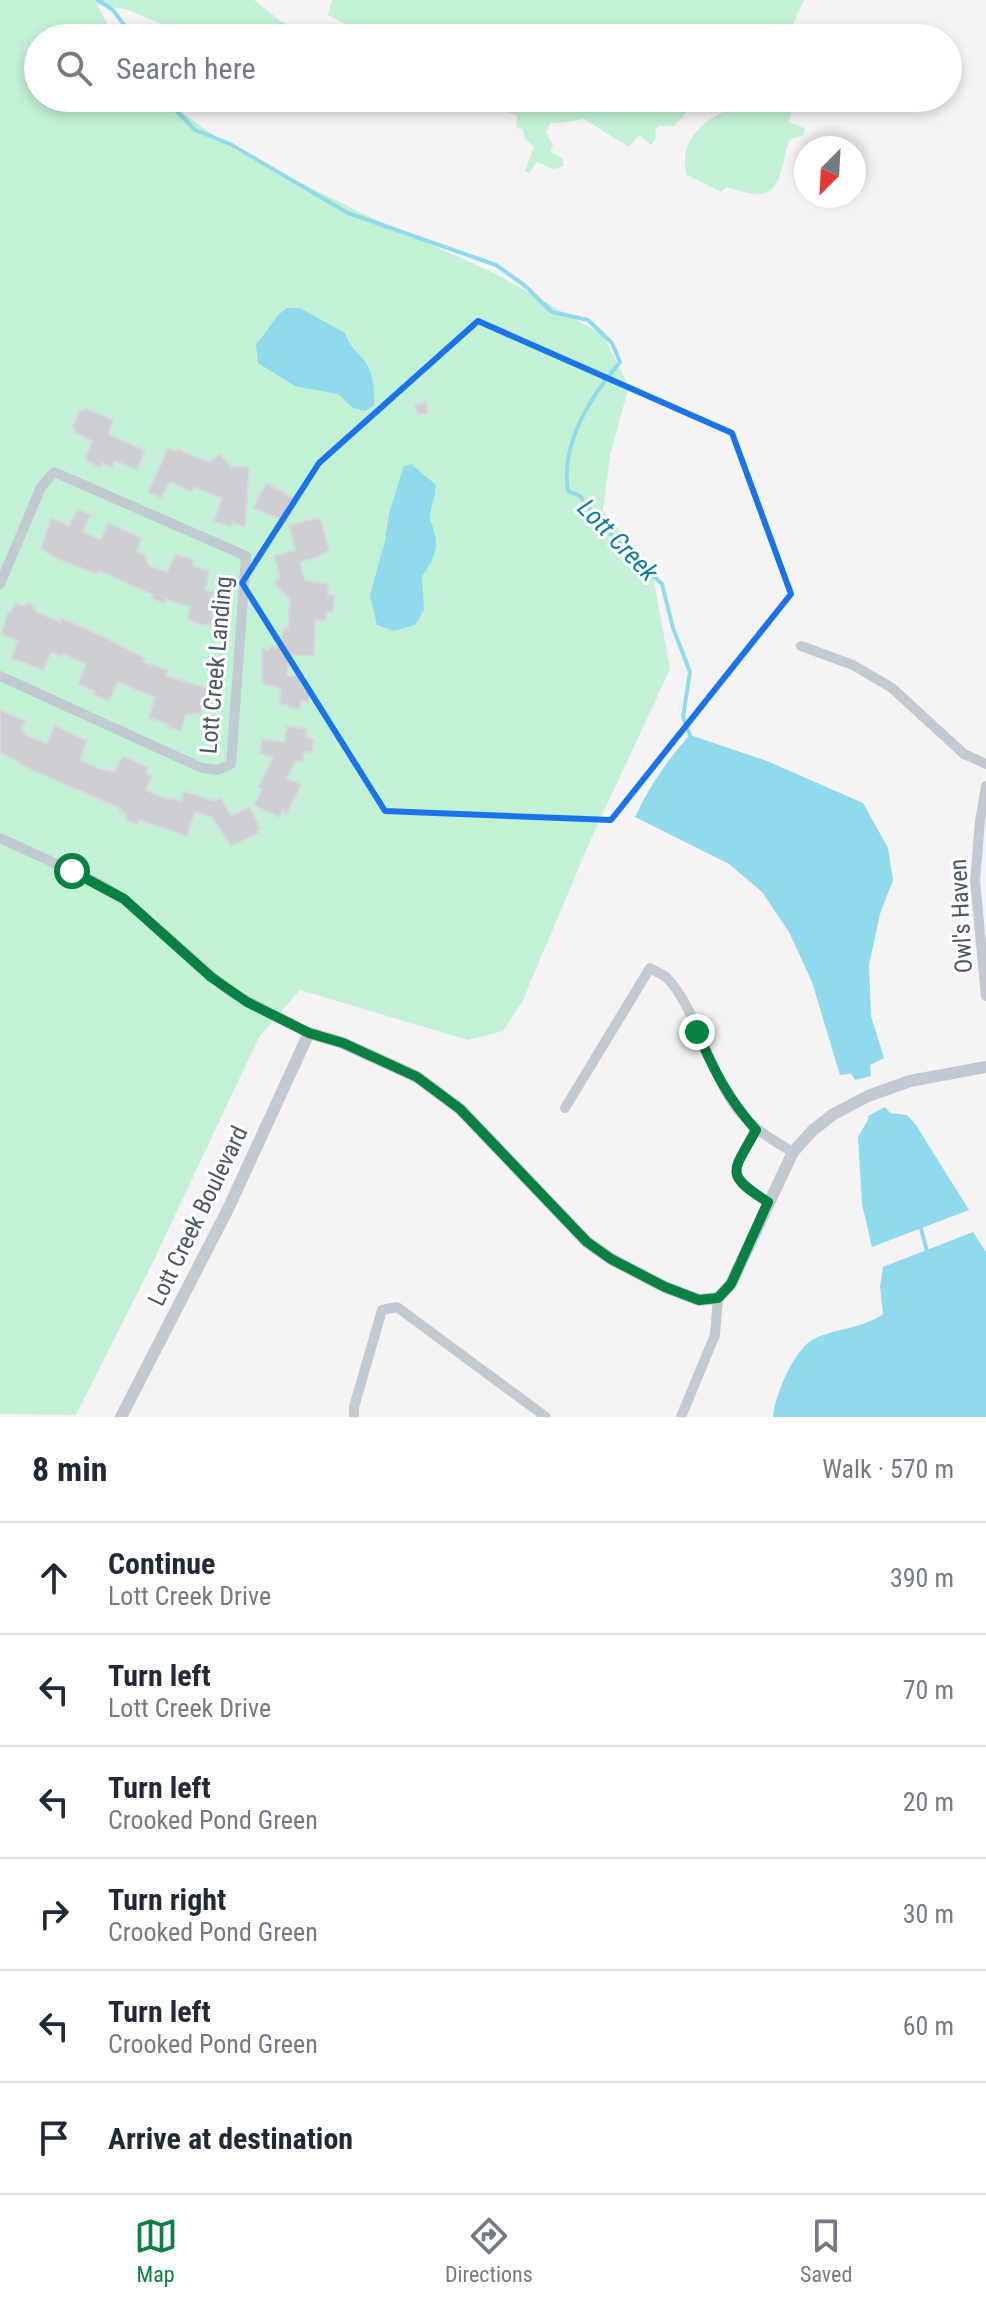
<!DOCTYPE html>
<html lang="en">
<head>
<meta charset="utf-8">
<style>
	:root { --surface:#fff; --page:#f6f6f7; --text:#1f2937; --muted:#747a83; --line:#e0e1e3; --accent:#0b8043 }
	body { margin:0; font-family:"Roboto Condensed",sans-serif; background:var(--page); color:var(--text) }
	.compass { position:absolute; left:794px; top:136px; width:72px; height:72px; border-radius:50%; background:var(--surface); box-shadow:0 4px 12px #0003; rotate:204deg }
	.stop { position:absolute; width:24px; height:24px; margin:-18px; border:6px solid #0b8043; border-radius:50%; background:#fff }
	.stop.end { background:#0b8043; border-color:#fff; box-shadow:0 2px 8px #0008 }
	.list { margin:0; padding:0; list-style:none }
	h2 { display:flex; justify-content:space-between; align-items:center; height:104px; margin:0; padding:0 32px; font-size:34px }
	h2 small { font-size:26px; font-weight:400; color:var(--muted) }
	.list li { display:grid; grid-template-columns:52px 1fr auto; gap:24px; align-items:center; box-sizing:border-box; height:112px; padding:0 32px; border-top:2px solid var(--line) }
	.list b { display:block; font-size:30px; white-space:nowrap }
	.list p { margin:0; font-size:26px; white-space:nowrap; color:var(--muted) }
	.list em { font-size:26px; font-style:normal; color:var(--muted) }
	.icon { flex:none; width:44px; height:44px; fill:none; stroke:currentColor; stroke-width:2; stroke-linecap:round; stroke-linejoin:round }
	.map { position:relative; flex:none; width:986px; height:1417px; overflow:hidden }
	.search { position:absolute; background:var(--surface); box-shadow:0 4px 12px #0003; left:24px; right:24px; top:24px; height:88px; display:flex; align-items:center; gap:20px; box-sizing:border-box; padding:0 28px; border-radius:44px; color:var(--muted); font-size:30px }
	.sheet { height:776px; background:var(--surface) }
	nav { display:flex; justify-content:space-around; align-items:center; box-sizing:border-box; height:112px; border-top:2px solid var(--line); background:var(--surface); font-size:22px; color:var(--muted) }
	nav a { display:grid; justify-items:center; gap:4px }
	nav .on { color:var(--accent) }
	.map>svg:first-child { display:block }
</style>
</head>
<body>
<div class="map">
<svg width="986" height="1417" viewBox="0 0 986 1417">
	<rect width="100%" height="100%" fill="#f5f3f3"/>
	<path fill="#c3f1d5" d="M0,0H254L282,22L328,38H195L126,9L97,5L115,38H38V98H161L238,152L366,215L494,273L603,335L629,386L610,455L603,511L651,565L670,669L591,839L522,1002L503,1031L468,1040L300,990L259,1037L152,1264L76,1415L0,1414Z
		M332,0H804L790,30L797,38H382L358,31L328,15Z
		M498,98H720L711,105L699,99L674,126H660L655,130L656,138L651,145L639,135L629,147L584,119L560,123L551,122L546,132L553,145L550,151L562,158L564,166L554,169L537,162L529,173L525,171L534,146L525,139L523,129L516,128L517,116L496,107Z
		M759,100L767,109L792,111L788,122L805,128L803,135L789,140C777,185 780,206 727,187L721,192L687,175C674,131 723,107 759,100Z"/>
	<path fill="#90daee" d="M287,308H300L345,333C351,349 354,348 364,360C373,370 375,392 374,405L365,411L353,408L338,394L295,386L258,363L256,344C268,332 274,316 287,308Z
		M411,464L435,484C437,496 431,504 430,515C429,521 432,523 433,528C440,547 434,560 422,576L424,610L415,625L394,631L377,625L370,595L385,541L389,513L404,466Z
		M690,735L767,761L863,803L888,848L893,880L880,914L869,965L871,1016L884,1058L870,1065L871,1076L855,1080L851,1074L840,1075L812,982L789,932L762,892L729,864L635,817C649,787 667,760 690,735Z
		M885,1107L890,1113L907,1115L916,1125L969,1210L872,1247L862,1204L858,1137L868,1120V1116Z
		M973,1232L986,1252V1417H773C775,1395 793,1352 812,1340C834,1328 862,1329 883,1314L880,1287L883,1267Z"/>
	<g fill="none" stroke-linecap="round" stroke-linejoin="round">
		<path stroke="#90daee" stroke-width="4" d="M98,0L113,10L134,38
			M171,98L172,106L195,130L230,144L348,213L496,265L524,285L552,312L588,320L612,343L620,362C591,396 560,443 568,491L580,496L603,526L662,584L673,628L690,672L683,717L691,738
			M920,1225L928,1255"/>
	</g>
	<path fill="#cdcfd5" stroke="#d7d9de" stroke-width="2" d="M426,402L428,413L418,415L415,405Z
		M85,408L113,420L109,434L145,451L137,470L115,461L112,467L102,463L100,468L85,459L92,441L74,432L75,429L72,428L80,409L83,411Z
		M168,448L176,452L177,449L209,462L220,454L231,467H247L249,470L245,528L233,522L231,527L216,522L214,520L222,498L194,487L192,492L170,482L161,498L148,492Z
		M266,483L297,500L286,522L253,508Z
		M78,509L91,515L83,532L101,540L108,523L141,538L137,551L145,555L149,566L167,572L176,554L194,560L192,566L209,571L205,590L214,592L212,597L219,599L211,626L204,624L203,626L187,619L190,607L166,599L164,603L151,598L153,595L105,573L98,572L97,574L58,559L41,549L51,518L69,526Z
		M320,518L329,550L315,558L300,562L305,580L329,584L328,595H335L333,612L327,611L326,621L315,620L314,656L289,654L287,675L303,676L302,687L310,688L309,702L301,701L300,709L288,708V705L279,704L281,688L263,684L262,680V649L269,650V647L281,648L282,635L284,628L288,629L290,600L274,583L280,577L274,556L295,550L289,525Z
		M15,603L23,606L30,603L37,612L60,622L61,618L104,637L137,654L145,659L143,662L168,670L166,676L208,688L201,714H186L181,731L167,727L168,724L149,718L155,697L118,682L109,701L93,694L95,691L78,684L86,664L64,654L62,657L51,652L43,670L11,658L18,641L1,634L8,612H11Z
		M0,710L25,721L21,729L25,731L24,734L47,744L55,725L87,741L80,760L98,768L114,772L123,756L148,767L146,773L152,776L146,790L168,800L173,798L181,801L184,791L214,801L221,798L231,816L250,807L260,829L257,830L259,833L231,846L212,817L195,812L187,836L139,820L137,825L125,819L127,814L119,811L120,808L32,770L0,752Z
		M287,726L307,729L306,737L314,739L312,753L304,751L302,762L296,761L287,778L301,785L287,813L282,810L279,817L254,805L262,789L258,787L273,757L260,754L262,739L284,742Z"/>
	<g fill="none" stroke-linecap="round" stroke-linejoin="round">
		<path stroke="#c1cad2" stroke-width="10" d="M0,584L41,487L54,472L246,556L231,764L218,770L202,768L0,676
			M801,646L853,665L892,688L964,754L986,764
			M986,786L980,821L975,881L986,996
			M0,838L98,883L124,899L229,991L309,1033
			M565,1108L650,968C654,971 662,974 666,977C693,1003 709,1067 731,1100C746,1124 768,1138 793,1152
			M756,1130C733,1172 723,1174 768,1202
			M354,1417V1407L382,1310L397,1307L546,1417
			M681,1417L715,1335L718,1298"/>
		<path stroke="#c1cad2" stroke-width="12" d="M121,1417L228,1209L309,1033L343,1043L417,1077L441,1095L460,1109L587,1242L611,1259L665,1287L699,1300L718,1298L731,1284L793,1152L812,1131L832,1115L868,1096L910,1081L986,1067"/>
	</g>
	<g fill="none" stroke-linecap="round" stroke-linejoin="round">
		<path stroke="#0b8043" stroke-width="10" d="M72,871L124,899L211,977L247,1002L309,1033L343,1043L417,1077L460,1109L587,1242L611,1259L665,1287L699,1300L718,1298L731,1284L768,1202C723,1174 733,1172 756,1130C727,1097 715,1072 697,1032"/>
	</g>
	<path fill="none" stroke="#1a73e8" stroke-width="6" stroke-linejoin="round" d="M478,321L732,433L791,594L611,820L385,811L242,583L319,463Z"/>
	<g text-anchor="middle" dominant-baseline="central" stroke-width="6" stroke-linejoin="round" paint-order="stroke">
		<g font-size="24" fill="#4a5661" stroke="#fff">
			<text transform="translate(216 665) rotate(-85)">Lott Creek Landing</text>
			<text transform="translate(961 916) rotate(-93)">Owl's Haven</text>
			<text transform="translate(198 1216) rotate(-64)">Lott Creek Boulevard</text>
		</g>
		<g font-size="26" font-style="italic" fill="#0c7c9b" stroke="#fff">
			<text transform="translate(618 540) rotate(46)">Lott Creek</text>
		</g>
	</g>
</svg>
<svg class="compass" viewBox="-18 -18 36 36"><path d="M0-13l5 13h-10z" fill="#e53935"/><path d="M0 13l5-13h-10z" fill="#747a83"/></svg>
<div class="stop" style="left:72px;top:871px"></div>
<div class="stop end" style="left:697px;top:1032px"></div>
<div class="search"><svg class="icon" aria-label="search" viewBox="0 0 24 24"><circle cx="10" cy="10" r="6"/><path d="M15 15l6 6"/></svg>Search here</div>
</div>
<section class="sheet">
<h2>8 min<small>Walk · 570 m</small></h2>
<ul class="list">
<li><svg class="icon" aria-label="ahead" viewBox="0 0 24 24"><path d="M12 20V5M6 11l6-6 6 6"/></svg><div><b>Continue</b><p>Lott Creek Drive</p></div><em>390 m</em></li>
<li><svg class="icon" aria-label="left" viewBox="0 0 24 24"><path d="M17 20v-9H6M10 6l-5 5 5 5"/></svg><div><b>Turn left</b><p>Lott Creek Drive</p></div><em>70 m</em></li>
<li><svg class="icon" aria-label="left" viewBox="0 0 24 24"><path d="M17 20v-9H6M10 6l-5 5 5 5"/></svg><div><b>Turn left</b><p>Crooked Pond Green</p></div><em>20 m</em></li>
<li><svg class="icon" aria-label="right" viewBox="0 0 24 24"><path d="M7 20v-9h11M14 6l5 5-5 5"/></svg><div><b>Turn right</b><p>Crooked Pond Green</p></div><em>30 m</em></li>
<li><svg class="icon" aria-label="left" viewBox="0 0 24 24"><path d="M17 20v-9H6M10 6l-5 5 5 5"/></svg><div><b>Turn left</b><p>Crooked Pond Green</p></div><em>60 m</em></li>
<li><svg class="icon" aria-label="arrive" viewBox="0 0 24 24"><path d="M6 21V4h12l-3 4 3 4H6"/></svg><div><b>Arrive at destination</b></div></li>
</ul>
</section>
<nav>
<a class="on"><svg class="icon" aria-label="map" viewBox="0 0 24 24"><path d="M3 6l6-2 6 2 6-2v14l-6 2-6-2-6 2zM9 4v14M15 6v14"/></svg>Map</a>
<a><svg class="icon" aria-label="directions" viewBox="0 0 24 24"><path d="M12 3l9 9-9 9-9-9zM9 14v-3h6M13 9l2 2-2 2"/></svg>Directions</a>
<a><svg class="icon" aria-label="saved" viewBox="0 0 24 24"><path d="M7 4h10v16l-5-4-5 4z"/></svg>Saved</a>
</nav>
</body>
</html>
